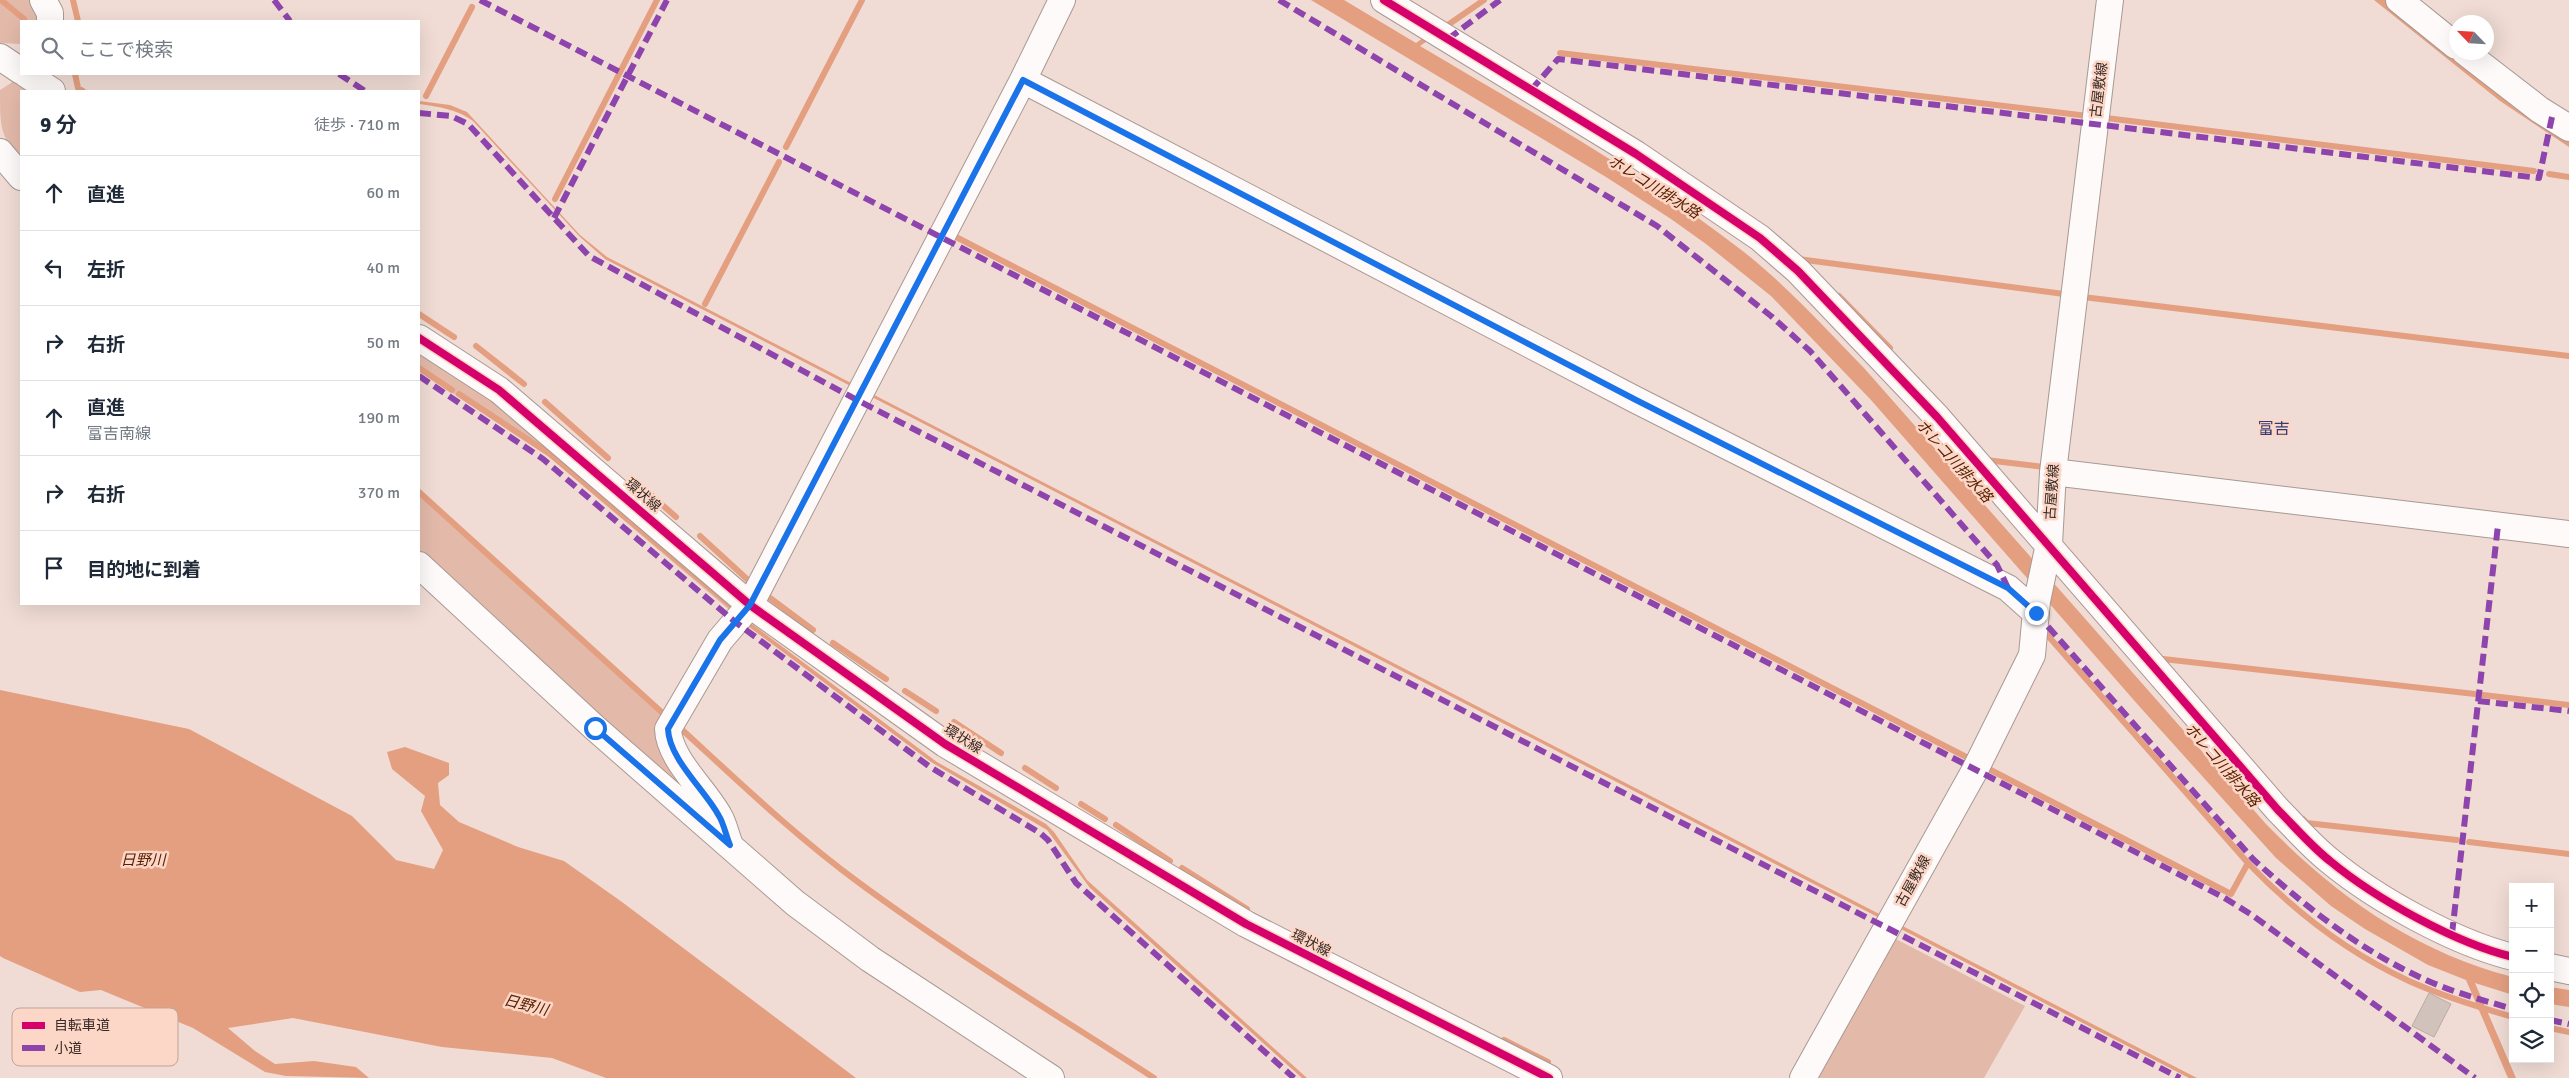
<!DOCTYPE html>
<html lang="ja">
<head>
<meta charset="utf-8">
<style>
	:root { --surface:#fff; --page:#f2f2f3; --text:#1f2937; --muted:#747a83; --line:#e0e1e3 }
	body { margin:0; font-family:Signika,"Noto Sans JP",sans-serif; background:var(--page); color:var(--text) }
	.controls { position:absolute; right:15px; bottom:15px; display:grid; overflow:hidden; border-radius:0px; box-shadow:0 5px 20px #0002 }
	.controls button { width:45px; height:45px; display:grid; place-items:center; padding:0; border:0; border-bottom:1px solid var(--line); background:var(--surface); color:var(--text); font:25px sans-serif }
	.compass { position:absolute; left:2449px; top:15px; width:45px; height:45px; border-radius:50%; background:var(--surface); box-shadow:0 5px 20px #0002; rotate:295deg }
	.stop { position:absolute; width:15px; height:15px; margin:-11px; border:4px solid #1a73e8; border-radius:50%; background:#fff }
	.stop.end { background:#1a73e8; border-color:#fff; box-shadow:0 1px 5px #0008 }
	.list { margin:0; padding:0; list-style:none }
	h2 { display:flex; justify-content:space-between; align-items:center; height:65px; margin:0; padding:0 20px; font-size:21px }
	h2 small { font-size:16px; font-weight:400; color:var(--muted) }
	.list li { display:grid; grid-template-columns:32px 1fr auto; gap:15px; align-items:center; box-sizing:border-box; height:75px; padding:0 20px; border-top:1px solid var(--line) }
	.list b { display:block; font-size:19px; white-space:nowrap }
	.list p { margin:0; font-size:16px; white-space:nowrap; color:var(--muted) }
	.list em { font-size:16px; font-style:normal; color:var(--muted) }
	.icon { flex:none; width:28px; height:28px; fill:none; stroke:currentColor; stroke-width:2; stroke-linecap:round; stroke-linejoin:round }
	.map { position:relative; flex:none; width:2569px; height:1078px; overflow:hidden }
	.search { position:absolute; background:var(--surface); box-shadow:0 5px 20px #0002; left:20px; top:20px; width:400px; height:55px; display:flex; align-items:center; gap:12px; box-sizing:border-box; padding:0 18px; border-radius:0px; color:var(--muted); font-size:19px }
	.panel { position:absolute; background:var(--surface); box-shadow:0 5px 20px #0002; left:20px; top:90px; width:400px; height:515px; border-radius:0px }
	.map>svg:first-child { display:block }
</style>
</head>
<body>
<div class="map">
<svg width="2569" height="1078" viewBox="0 0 2569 1078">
	<rect width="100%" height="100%" fill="#f0dcd4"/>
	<path fill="#e3baaa" d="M0,0H30L39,21H21V44L0,43Z
		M14,81L20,82L31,91H21V164C0,132 0,130 0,90Z
		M419,349L493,399L733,602L734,614L548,456L419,371Z
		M419,495L667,721L714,822L419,553Z
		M1894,938L2025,1006L1984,1078H1816Z"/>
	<path fill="#e49f81" d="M1311,0H1344L1416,43L1441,25L1445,29L1420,46C1529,111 1643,173 1744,252C1787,286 1825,328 1864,368L2266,824C2336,896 2414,951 2513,977V995L2475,983L2516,1078H2508L2466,980L2428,965L2365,929L2331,906L2276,858L2139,706L1871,400L1771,296L1706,244L1671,219L1606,177Z
		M2374,0H2388L2569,135V147L2500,101Z
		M419,101L450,105L467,112L580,235L607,257L2197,1078H2189L2166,1066L605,259L579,236L473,121C457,109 439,107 419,104Z
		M748,621L937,762L1046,824L1054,832L1087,880L1307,1078H1302L1090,888L1047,830L931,762L745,624Z
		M0,690L189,729L352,816L396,860L434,869L443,850L421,811L425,796L392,769L387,752L405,747L449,763V775L438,783L440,805L459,822L518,847L564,861L622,902L856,1078H606L552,1058L442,1047L293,1018L228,1028L255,1051L275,1064L314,1061L356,1067L369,1078L286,1076L265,1072L193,1028L101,990L80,992L3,958L0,956Z
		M2550,987L2569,990V1007L2550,1004Z"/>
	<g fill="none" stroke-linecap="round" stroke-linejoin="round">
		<path stroke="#e49f81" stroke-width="6" d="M1,0L24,19
			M73,0L78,21
			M1442,29L1484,0
			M1560,53L2088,116
			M75,74L78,88L83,91
			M426,96L472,7
			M2106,118L2534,171
			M786,147L862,0
			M2549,174L2569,177
			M555,199L657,0
			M956,237L1974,761
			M1798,259L2064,294
			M1839,296L1890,348
			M2083,297L2569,356
			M705,304L779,162
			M419,314L454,337
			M476,346L524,384
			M419,368L452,390
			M459,394L550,454L730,605
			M545,402L608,458
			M1986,460L2044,467
			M633,479L676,517
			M419,492L668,718
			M700,536L748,580
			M770,598L813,630
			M2042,629L2248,863C2293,910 2348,953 2409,981C2442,996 2478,1007 2513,1017
			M833,643L886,679
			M2160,660L2163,659L2475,694
			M905,691L936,711
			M2483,695L2569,705
			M954,722L1001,753
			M678,726C736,779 794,835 858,882C953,952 1055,1014 1154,1078
			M1983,766L2231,894L2248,863
			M1025,768L1056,788
			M1081,804L1105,819
			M2303,819L2307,823L2457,840
			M1116,825L1170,861
			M2469,842L2569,854
			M1182,868L1247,909
			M2550,1028L2569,1032
			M1504,1040L1548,1062"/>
	</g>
	<path fill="#d1c2bc" stroke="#b9aaa4" d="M2429,993L2451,1004L2434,1037L2412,1026Z"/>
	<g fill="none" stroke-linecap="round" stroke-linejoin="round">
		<g stroke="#a89993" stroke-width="28">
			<path id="minor" d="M43,0L50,13V21
				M1384,0L1636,154L1760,238L1798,271L1937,417L2278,810C2295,827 2311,846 2330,861C2376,899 2455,943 2513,957
				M2399,0L2456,46
				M2465,52L2540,110L2569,128
				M0,57L21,71
				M26,74L52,91
				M1023,80L1636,400L2008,588L2036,613
				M0,152L21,177
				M419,338L499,390L750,605L945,744L1246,924L1549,1078
				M2053,472L2569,534
				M419,565L595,728L795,903L870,959L1051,1078
				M730,845C726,836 724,824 719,816C705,790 669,759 668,729L720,640L750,605L1023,80L1062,0
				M2550,967L2569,971
				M1803,1078L1975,770L2032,655L2037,601L2049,544L2053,472L2110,0"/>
		</g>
		<use href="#minor" stroke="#fdfaf9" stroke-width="26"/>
		<path stroke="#8e44ad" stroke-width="6" stroke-dasharray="12 6" stroke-linecap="butt" d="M274,0L290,21
			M480,0L2223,897L2252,915L2475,1078
			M1279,0L1657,226L1771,316L1810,351L1997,565L2008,588
			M1448,39L1500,0
			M339,74L365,91
			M1531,90L1558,59L2539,178L2552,117
			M419,113L451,116L468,124L589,256L857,400L2180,1078
			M554,218L667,0
			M419,376L543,459L734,621L930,767L1040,833L1048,840L1076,883L1294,1078
			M2036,613L2253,859C2310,911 2371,959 2443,987C2466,996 2490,1002 2513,1009
			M2478,701L2569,711
			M2452,934L2498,525
			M2550,1020L2569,1024"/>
		<g stroke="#fcd7c8" stroke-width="11">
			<path id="cycleway" d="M1384,0L1636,154L1760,238L1798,271L1937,417L2278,810C2295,827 2311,846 2330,861C2376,899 2455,943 2513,957
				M419,338L499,390L750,605L945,744L1246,924L1549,1078"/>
		</g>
		<use href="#cycleway" stroke="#d6006c" stroke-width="8"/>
	</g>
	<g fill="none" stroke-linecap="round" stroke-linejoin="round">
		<path stroke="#1a73e8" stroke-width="6" d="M595,728L730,845C726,836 724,824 719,816C705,790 669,759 668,729L720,640L750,605L1023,80L1636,400L2008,588L2036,613"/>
	</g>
	<g text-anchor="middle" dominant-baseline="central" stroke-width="5" stroke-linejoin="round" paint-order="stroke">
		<g font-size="14" fill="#372923" stroke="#fcd7c8">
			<text transform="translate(2099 90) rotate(-83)">古屋敷線</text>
			<text transform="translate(2052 492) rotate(-86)">古屋敷線</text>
			<text transform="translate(643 495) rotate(41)">環状線</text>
			<text transform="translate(963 739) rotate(32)">環状線</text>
			<text transform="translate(1913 881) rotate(-61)">古屋敷線</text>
			<text transform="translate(1311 943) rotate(27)">環状線</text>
		</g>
		<g font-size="15" font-style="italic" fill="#592002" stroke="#fcd7c8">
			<text transform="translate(1654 187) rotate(32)">ホレコ川排水路</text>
			<text transform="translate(1954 461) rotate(48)">ホレコ川排水路</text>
			<text transform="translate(2222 765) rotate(49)">ホレコ川排水路</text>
			<text x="143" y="860">日野川</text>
			<text transform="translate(526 1005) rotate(14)">日野川</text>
		</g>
		<g font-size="16" fill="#313b76" stroke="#fcd7c8">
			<text x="2274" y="429">富吉</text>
		</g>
	</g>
	<rect x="12" y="1008" width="166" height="58" rx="8" fill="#fcd7c8" stroke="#c1a396" stroke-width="1"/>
	<rect x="22" y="1022" width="23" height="7" fill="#d6006c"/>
	<rect x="22" y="1045" width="23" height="6" fill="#8e44ad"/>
	<g font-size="14" fill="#372923">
		<text x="54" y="1030">自転車道</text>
		<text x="54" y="1053">小道</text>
	</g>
</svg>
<div class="controls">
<button>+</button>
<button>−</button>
<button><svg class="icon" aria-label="locate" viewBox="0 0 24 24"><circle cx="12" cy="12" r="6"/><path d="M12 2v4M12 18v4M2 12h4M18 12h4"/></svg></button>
<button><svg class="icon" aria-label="layers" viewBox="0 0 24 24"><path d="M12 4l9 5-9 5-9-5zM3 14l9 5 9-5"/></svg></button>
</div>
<svg class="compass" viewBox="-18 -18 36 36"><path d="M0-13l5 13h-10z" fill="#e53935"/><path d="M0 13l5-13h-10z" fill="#747a83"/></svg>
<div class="stop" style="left:595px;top:728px"></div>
<div class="stop end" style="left:2036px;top:613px"></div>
<div class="search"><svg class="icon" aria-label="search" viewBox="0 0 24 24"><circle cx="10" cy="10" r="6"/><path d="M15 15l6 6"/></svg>ここで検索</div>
<section class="panel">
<h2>9 分<small>徒歩 · 710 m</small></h2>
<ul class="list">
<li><svg class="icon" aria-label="ahead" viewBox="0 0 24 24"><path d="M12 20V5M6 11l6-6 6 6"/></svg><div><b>直進</b></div><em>60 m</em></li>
<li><svg class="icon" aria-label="left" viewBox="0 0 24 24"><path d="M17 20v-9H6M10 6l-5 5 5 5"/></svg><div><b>左折</b></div><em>40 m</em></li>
<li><svg class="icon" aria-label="right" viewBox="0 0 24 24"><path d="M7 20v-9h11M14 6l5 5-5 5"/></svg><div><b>右折</b></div><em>50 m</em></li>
<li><svg class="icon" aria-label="ahead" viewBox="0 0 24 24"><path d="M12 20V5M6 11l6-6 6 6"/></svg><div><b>直進</b><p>富吉南線</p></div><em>190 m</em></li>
<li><svg class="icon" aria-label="right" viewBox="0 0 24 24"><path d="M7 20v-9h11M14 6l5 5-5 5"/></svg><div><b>右折</b></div><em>370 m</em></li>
<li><svg class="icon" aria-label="arrive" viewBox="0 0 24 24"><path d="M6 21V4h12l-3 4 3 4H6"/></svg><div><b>目的地に到着</b></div></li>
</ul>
</section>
</div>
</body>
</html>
